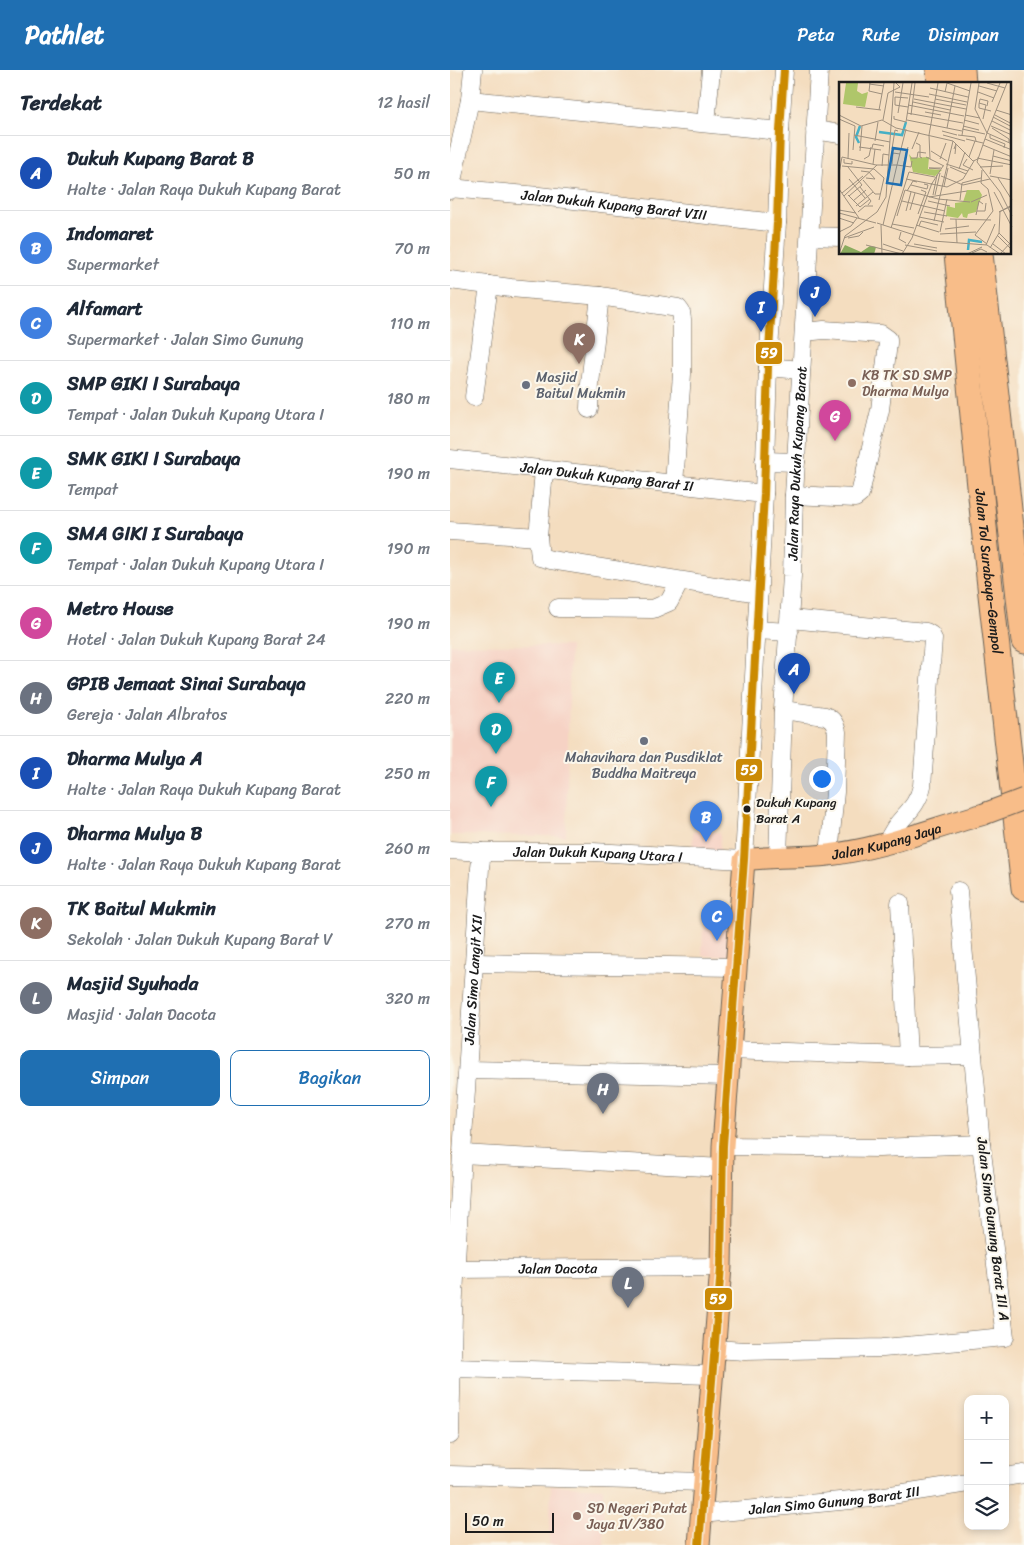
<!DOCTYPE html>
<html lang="id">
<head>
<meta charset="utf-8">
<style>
	:root { --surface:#fff; --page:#f2f2f3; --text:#1f2937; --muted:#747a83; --line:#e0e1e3; --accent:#1f6fb2 }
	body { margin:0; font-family:Sriracha,sans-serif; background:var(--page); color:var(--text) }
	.controls { position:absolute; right:15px; bottom:15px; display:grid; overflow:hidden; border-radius:10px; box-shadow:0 2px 8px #0003 }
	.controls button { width:45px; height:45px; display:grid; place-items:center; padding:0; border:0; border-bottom:1px solid var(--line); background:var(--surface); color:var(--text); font:25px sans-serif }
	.scale { position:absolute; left:15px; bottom:12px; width:89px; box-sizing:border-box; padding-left:5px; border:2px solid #1c1c1c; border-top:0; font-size:14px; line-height:18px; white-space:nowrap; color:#1c1c1c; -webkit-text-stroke:4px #fbf7ec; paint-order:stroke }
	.you { position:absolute; left:371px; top:708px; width:18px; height:18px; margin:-12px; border:4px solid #fff; border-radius:50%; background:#1a73e8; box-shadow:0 0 0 8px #1a73e833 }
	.badge { display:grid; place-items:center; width:32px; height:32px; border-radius:50%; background:var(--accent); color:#fff; font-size:16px; font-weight:700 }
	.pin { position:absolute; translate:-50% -41px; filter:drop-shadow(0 1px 2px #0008) }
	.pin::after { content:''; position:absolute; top:26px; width:18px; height:15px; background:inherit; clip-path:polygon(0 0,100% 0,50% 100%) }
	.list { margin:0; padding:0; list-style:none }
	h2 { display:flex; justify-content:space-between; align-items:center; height:65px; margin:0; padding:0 20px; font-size:21px }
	h2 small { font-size:16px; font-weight:400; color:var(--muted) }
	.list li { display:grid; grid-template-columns:32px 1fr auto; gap:15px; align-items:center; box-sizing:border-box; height:75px; padding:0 20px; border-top:1px solid var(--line) }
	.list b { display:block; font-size:19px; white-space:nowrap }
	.list p { margin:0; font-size:16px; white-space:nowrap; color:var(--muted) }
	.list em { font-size:16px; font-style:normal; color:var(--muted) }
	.actions { display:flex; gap:10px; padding:15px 20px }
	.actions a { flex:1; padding:11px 0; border:1px solid var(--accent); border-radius:10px; text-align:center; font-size:18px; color:var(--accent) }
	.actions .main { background:var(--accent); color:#fff }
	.icon { flex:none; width:28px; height:28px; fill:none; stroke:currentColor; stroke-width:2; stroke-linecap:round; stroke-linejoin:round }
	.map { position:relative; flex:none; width:574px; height:1475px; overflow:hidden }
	header { display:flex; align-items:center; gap:30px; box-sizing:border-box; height:70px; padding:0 25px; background:var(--accent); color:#fff }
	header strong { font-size:24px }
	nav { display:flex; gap:28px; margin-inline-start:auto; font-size:18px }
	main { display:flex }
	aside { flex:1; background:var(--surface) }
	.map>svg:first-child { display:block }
</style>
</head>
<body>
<header>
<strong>Pathlet</strong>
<nav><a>Peta</a><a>Rute</a><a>Disimpan</a></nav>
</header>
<main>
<aside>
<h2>Terdekat<small>12 hasil</small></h2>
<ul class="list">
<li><span class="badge" style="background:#1a4fb4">A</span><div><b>Dukuh Kupang Barat B</b><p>Halte · Jalan Raya Dukuh Kupang Barat</p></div><em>50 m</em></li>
<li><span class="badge" style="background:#3f7fe0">B</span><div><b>Indomaret</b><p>Supermarket</p></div><em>70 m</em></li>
<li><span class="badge" style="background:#3f7fe0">C</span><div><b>Alfamart</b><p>Supermarket · Jalan Simo Gunung</p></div><em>110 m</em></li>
<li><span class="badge" style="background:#0f9aa8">D</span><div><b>SMP GIKI I Surabaya</b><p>Tempat · Jalan Dukuh Kupang Utara I</p></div><em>180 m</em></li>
<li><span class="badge" style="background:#0f9aa8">E</span><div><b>SMK GIKI I Surabaya</b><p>Tempat</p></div><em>190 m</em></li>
<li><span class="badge" style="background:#0f9aa8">F</span><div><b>SMA GIKI I Surabaya</b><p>Tempat · Jalan Dukuh Kupang Utara I</p></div><em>190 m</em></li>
<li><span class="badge" style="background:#d1479c">G</span><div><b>Metro House</b><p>Hotel · Jalan Dukuh Kupang Barat 24</p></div><em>190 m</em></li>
<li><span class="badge" style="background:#6b7280">H</span><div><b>GPIB Jemaat Sinai Surabaya</b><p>Gereja · Jalan Albratos</p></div><em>220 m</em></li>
<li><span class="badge" style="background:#1a4fb4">I</span><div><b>Dharma Mulya A</b><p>Halte · Jalan Raya Dukuh Kupang Barat</p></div><em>250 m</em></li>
<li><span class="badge" style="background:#1a4fb4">J</span><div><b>Dharma Mulya B</b><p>Halte · Jalan Raya Dukuh Kupang Barat</p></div><em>260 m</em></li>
<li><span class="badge" style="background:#8d6e63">K</span><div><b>TK Baitul Mukmin</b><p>Sekolah · Jalan Dukuh Kupang Barat V</p></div><em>270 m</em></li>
<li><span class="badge" style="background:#6b7280">L</span><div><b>Masjid Syuhada</b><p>Masjid · Jalan Dacota</p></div><em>320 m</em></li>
</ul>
<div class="actions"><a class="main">Simpan</a><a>Bagikan</a></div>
</aside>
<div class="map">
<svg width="574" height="1475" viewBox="0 0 574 1475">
	<rect width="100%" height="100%" fill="#fbf7ec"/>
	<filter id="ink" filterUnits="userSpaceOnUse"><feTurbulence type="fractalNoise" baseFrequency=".02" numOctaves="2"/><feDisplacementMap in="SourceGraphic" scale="10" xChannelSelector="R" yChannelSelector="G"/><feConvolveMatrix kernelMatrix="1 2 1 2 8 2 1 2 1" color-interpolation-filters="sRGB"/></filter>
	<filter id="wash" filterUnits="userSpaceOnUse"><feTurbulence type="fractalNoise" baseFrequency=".0096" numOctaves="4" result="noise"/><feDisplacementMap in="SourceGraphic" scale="20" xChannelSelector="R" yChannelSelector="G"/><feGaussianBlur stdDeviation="1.12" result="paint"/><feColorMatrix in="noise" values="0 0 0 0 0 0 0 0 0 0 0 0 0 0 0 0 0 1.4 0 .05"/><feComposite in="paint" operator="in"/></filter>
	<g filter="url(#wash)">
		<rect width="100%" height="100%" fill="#f4ddbf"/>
		<path fill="#f6d2c4" d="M0,574L120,576L116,766L0,765Z
			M243,761L270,762V783H242Z
			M253,856H281L280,886H252Z
			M101,1415L153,1418L154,1475H99Z"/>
	</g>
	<g filter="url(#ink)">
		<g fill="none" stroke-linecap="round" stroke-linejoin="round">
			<g stroke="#686055" stroke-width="19">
				<g id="minor">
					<path d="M20,30L330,61"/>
					<path d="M256,53L261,0"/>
					<path d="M365,60L390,64"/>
					<path id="s1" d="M0,118L89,126L327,153"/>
					<path d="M0,120L20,30L23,0"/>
					<path d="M360,166L390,167"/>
					<path d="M0,210L61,218L150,226L228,238L231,242L232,249V304L224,414"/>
					<path d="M318,297L351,300"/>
					<path d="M24,327L39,215"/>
					<path d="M139,339L140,314L150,226"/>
					<path id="s2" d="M0,389L314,424"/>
					<path d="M314,391L346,392"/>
					<path d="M94,401L88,467L90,487L101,490L309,523"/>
					<path d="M344,425L405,428L410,424L430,340L438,273V269L431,264L374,260L354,262"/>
					<path d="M0,461L88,467"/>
					<path d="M108,538L203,539L219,532L230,511"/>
					<path d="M340,549L476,562L481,565L483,569L472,716C466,743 446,747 437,774"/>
					<path d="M306,560L339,562"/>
					<path d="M333,640L375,646C383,649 385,654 387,662L385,722L379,785"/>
					<path id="s3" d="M0,780L32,782H143L294,790L314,424L318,297L327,153L330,61L334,0"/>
					<path id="s4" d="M328,787L333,640L342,506L344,425L369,0"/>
					<path d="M450,833L458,986"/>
					<path d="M25,893L286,897"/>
					<path d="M279,980L458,986L523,985"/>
					<path d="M18,1000L277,1006"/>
					<path d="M273,1076L429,1078L531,1074"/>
					<path d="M12,1084L273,1098"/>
					<path id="s5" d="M6,1199L271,1197"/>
					<path d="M264,1279L295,1281L433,1278L555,1267L531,1074L508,821"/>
					<path d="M3,1298L261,1305"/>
					<path id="s6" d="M0,1365L3,1243L12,1084L30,798L32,782"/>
					<path d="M0,1405L255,1412"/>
					<path d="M555,1407L574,1404"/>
					<path id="s7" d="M251,1444L422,1428L518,1413"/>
				</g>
			</g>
			<g stroke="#686055" stroke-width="23">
				<g id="major">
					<path id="s8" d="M249,1475L271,1197L273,1076L294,790C322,786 350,788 378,785C432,779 483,758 534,744"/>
				</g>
			</g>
			<g stroke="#686055" stroke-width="27">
				<g id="highway">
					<path d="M489,0L490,14"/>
					<path d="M512,0L513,14"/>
					<path id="s9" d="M507,184L539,507L574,818"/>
					<path d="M530,184L574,571"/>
				</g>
			</g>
			<use href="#minor" stroke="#fff" stroke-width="18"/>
			<use href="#major" stroke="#f8bd89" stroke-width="21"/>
			<use href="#highway" stroke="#f8bd89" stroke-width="25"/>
			<g stroke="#686055" stroke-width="23" stroke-linecap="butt">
				<path id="major-bridge" d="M534,744L574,729"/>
			</g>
			<use href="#major-bridge" stroke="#f8bd89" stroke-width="21"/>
			<g stroke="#fbf7ec" stroke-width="11">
				<path id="bus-1" d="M249,1475L271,1197L273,1076L294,790L314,424L318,297L327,153L330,61L334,0"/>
			</g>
			<use href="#bus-1" stroke="#cb8a06" stroke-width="8"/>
		</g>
	</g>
	<g fill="#8d6e63" stroke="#fbf7ec" stroke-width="2">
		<circle cx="402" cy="313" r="5"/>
		<circle cx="127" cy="1446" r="5"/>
	</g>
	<g fill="#6b7280" stroke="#fbf7ec" stroke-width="2">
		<circle cx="76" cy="315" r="5"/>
		<circle cx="194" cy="671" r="5"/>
	</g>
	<circle fill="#1c1c1c" stroke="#fbf7ec" stroke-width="2" cx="297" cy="739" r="4.5"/>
	<g text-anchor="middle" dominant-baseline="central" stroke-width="4" stroke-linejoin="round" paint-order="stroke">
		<g font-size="13" fill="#1c1c1c" stroke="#fbf7ec" text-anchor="start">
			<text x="306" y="732">Dukuh Kupang<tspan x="306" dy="16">Barat A</tspan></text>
		</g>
		<g font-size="14" fill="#1c1c1c" stroke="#fbf7ec">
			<text stroke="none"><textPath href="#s1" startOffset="165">Jalan Dukuh Kupang Barat VIII</textPath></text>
			<text stroke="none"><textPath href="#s4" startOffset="394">Jalan Raya Dukuh Kupang Barat</textPath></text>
			<text stroke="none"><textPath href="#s2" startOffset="158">Jalan Dukuh Kupang Barat II</textPath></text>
			<text stroke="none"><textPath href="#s9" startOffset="319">Jalan Tol Surabaya–Gempol</textPath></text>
			<text stroke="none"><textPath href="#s8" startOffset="831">Jalan Kupang Jaya</textPath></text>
			<text stroke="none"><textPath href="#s3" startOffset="148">Jalan Dukuh Kupang Utara I</textPath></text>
			<text stroke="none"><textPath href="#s6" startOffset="456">Jalan Simo Langit XII</textPath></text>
			<text transform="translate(543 1159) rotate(83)">Jalan Simo Gunung Barat III A</text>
			<text stroke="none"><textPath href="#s5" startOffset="102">Jalan Dacota</textPath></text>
			<text stroke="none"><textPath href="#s7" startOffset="134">Jalan Simo Gunung Barat III</textPath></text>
		</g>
		<g font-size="14" fill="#785e54" stroke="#fbf7ec" text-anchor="start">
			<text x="412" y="305">KB TK SD SMP<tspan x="412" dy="16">Dharma Mulya</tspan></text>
			<text x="137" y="1438">SD Negeri Putat<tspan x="137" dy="16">Jaya IV/380</tspan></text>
		</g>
		<g font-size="14" fill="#5b616d" stroke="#fbf7ec" text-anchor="start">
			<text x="86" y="307">Masjid<tspan x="86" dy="16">Baitul Mukmin</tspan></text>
			<text x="194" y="687" text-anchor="middle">Mahavihara dan Pusdiklat<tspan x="194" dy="16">Buddha Maitreya</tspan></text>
		</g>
	</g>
	<g transform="translate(389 12)">
		<rect width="172" height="172" fill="#f4ddbf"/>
		<path d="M7,1H19L18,9L23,12L29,10L26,25L4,22ZM70,72L73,76L90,75L89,87L103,88L96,94L74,90ZM128,108H140L143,113L137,130L129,132L128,136L124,135L123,131L119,136L107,134L108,124L116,126V121L124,120Z" fill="#afc66a"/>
		<path d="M6,163L22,170L31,164L37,165L36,169L35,172H1Z" fill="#8bab5e"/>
		<path fill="none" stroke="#46b0c5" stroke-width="2.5" d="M40,50L63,53L67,40M20,61L17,55L21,44M129,168L130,158L143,160"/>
		<path fill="none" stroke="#9e907e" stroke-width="1" d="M31,1L30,9L43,12M140,1L136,27L148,51L138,80L161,110L173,134M148,1L166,6M30,2L45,4M140,4L158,9M91,6L129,15M56,10L90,15M106,10L108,1L131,9M139,10L155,16M90,12L128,20M69,16L56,15V23L69,25M75,17L127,27M96,17L127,23M74,20L111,28M153,20L161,1M140,21L147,23L144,37M140,22L141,17L149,19L148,24M140,22V26L152,29M69,23L125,34M17,25L42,28M40,28L45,1M157,28L173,33M86,30L102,33M59,31L64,1M68,31L124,41M0,33L22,44L43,38L57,46L114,59L134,79L139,77M72,33L76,1M126,33L141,36M156,33L173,42M55,34V37L67,40M154,35L173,45M0,37L16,44M44,38L49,11L61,5L57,1M68,38L123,49M125,38L140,42M153,39L173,49M67,40L73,1M124,44L140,48M152,44L173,53M108,46L116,4M153,46L170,57V60M123,47L146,52M59,49L56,48L53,67L62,68M103,49L118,53M148,51L173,62M148,51L168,1M15,53L51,60M90,53L99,1M90,53L91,77M104,53L126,59M119,53L136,55L137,59M123,53L132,1M151,53V56L166,62L165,66M127,57L144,61M146,57L173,68M36,59L39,40M77,61L81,63V75L83,76M144,63L173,75M20,65L42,68M33,66L34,62L45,64M73,67L80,50M115,67L117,62L116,72M14,68L16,44M21,69L23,44M92,69L108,79M154,74L173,79M3,75L37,83H58L67,47M87,75L105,84M130,75L136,59M72,76H78L79,70L87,71M138,76L173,83M5,77V81L13,82V79M9,77L10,51M25,77L30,74L32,65M101,77L107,61M128,77L124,83L134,88M34,82L36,67M53,82L54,71L61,72M107,82L129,89M3,84L35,87L45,96M43,84L44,72L50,73M64,84L69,65M9,85L23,103L10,114M111,85L127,92M141,85L164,84M101,87L90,86H102M120,87L126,70M143,88L142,101L149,107L154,129L136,153L148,162M22,89L30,90L36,97L27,96M0,91L3,75M151,92L155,68M102,94L124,103L151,97M151,94L173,98M159,96L173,118M10,97L26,116M67,97L108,105L124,97L135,79M24,98L36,112H41M72,103L88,107L89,103L85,102M92,103L104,84M105,104L109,86M21,105L32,119L29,123M0,107L20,136M68,109L74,99L78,100M155,110L164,127M3,111L24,94M9,113L21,125L31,117M94,113L98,93M96,113L101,91M5,114L38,83M90,115L128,109M40,118L45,96M121,118L123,101L142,96M14,119L27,108M63,119L106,129M89,119L111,124M132,120L148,113M173,123L160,130L173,124M17,124L34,110M0,128L17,131M71,128L76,111M164,128L173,145M67,129L72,110M138,129H146L147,121M19,130L26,124H34M85,130L108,134M0,131L37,141M79,132L87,110L82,108M137,133L140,119L144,122M58,134L66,108L99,117L131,120M80,135L105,140M0,136L15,141M111,137L152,138M117,137L118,161M95,139L114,59M38,141L94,159L148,163L161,172M53,142L75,146M42,143L43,172M44,143L58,83L72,85L73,79M77,143L100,150M80,144L82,139L99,143M52,146L70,90L96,95M106,147L130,144M0,150L12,144L18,136M62,150L60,157L67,161M101,150L108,117M160,151L173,164M101,152L137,150M159,154L173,168M5,156L35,145M9,156L20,154L24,150M44,162L64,169M75,162L98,166M154,162L167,172M27,163L63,172M66,163L98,169M147,163L156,142M151,166L160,151L161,130M133,171L142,167L148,170M0,172L6,154L38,130L47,115L55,1M63,172L73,156L93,101M128,172L143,165M161,172L173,159"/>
		<path fill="#1f6fb2" fill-opacity="0.15" stroke="#1f6fb2" stroke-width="2.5" d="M54,66L68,68L62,103L48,101Z"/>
		<rect width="172" height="172" fill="none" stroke="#1c1c1c" stroke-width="2.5"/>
	</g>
	<g stroke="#fbf7ec" stroke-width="2">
		<rect x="305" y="271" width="28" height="24" rx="5" fill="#cb8a06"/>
		<rect x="285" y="688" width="28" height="24" rx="5" fill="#cb8a06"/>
		<rect x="254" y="1217" width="29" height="24" rx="5" fill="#cb8a06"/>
	</g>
	<g font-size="14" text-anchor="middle" font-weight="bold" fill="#fff">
		<text x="319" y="288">59</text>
		<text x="299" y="705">59</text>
		<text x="268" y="1234">59</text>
	</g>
</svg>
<div class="controls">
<button>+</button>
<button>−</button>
<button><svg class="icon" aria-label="layers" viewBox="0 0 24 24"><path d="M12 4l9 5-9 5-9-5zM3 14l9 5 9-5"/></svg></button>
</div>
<div class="scale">50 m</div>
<div class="you"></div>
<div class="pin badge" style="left:344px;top:624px;background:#1a4fb4">A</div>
<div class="pin badge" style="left:256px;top:772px;background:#3f7fe0">B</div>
<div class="pin badge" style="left:267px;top:871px;background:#3f7fe0">C</div>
<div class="pin badge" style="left:46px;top:684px;background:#0f9aa8">D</div>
<div class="pin badge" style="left:49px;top:633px;background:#0f9aa8">E</div>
<div class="pin badge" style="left:41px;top:737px;background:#0f9aa8">F</div>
<div class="pin badge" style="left:385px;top:371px;background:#d1479c">G</div>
<div class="pin badge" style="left:153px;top:1044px;background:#6b7280">H</div>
<div class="pin badge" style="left:311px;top:262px;background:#1a4fb4">I</div>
<div class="pin badge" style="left:365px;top:247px;background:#1a4fb4">J</div>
<div class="pin badge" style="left:129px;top:294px;background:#8d6e63">K</div>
<div class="pin badge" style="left:178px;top:1238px;background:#6b7280">L</div>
</div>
</main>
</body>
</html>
